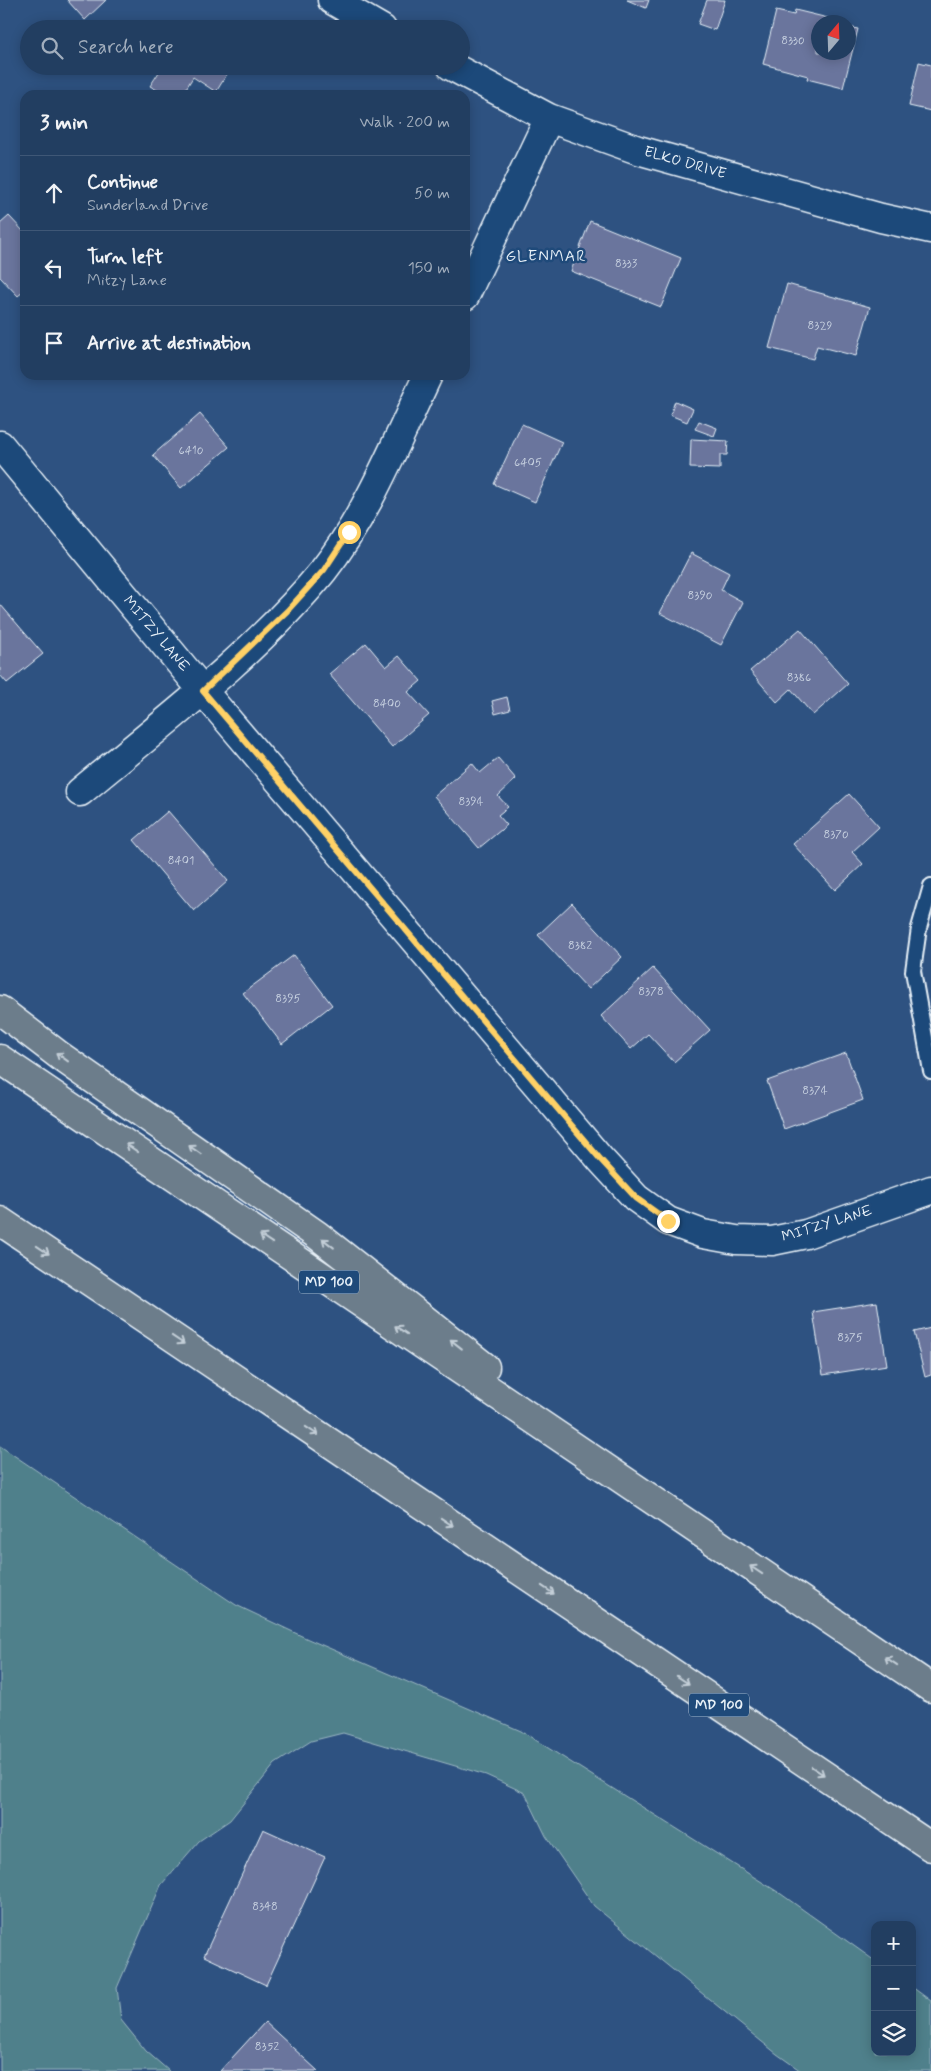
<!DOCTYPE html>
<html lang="en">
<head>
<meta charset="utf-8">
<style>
	:root { --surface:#223e61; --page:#2e496a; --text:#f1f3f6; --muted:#a2aebd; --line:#3f5776 }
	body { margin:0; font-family:Mynerve,sans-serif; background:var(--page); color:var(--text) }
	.controls { position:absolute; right:15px; bottom:15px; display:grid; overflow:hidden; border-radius:10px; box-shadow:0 2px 12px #0003 }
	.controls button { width:45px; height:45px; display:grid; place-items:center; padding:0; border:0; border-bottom:1px solid var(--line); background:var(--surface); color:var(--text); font:25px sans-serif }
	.compass { position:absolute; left:811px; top:15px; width:45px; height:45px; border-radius:50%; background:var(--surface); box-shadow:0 2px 12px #0003; rotate:19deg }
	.stop { position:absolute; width:15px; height:15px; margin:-11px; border:4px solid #ffd166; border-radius:50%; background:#fff }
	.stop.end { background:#ffd166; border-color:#fff; box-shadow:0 1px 5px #0008 }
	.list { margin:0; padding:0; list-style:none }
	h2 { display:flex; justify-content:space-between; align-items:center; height:65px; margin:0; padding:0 20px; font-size:21px }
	h2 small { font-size:16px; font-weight:400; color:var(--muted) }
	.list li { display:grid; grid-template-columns:32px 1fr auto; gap:15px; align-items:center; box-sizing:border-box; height:75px; padding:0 20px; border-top:1px solid var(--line) }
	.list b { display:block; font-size:19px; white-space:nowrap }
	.list p { margin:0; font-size:16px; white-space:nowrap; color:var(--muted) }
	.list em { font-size:16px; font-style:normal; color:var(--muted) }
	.icon { flex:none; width:28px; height:28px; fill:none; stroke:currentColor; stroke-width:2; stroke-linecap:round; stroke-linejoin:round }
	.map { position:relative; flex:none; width:931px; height:2071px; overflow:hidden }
	.search { position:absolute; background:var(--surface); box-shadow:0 2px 12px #0003; left:20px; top:20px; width:450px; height:55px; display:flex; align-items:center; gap:12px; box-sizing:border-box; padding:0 18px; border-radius:28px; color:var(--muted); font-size:19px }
	.panel { position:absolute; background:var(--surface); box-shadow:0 2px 12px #0003; left:20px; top:90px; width:450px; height:290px; border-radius:15px }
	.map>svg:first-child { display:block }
</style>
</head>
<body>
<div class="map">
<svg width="931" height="2071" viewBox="0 0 931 2071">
	<rect width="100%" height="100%" fill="#2e5281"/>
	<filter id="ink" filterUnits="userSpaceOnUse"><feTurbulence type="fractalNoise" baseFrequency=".02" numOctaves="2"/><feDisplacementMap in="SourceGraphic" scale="10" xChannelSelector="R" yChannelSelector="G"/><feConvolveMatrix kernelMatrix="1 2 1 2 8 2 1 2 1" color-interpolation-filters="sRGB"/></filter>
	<g filter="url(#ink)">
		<path fill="#4f808b" stroke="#9cb8c2" d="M0,1446L236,1605L308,1639L521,1731L781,1894L875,1961V2052H912V1987L931,2001V2071H801L777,2054L594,1906L546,1836L525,1793L486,1775L343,1733L311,1741L275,1764L230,1820L199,1841L161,1885L117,1988L121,2020L146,2051L169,2071H0Z"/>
		<path fill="#6a749d" stroke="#e8f1f8" d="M67,0H106L85,20Z
			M627,0H649L646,8Z
			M707,0H725L715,30L698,24Z
			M795,10L828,18L827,21L832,22H818V52H848V27L858,29L843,88L807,79L808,76L763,64L776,11L794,15Z
			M919,62L931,65V111L909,106Z
			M163,66H232L216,92L193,77L182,95H166L150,86Z
			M9,216L25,233V290L18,296L0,277V224Z
			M590,221L681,258L661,307L571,271Z
			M787,284L870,307L856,356L817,346L813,359L769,348Z
			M675,401L693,409L687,422L670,415Z
			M200,414L229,447L181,488L153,455Z
			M699,421L717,428L714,436L695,429Z
			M522,424L562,442L535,502L494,484Z
			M691,439L728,441L727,455H720V469L690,468Z
			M691,553L729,573L721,590L743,602L721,645L660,613Z
			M0,604L43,654L7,683L0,675Z
			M800,629L848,684L813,715L791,689L777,702L750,671Z
			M366,643L386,667L399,656L421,681L408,692L429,715L392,747L329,674Z
			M507,697L510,710L495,714L492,701Z
			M498,758L516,779L498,796L508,807L498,815L507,825L479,848L434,796L472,763L480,773Z
			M849,794L879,827L852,852L863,864L835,890L793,844Z
			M168,811L228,881L194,911L134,840Z
			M572,903L622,957L588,989L538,935Z
			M294,955L332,1005L282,1044L243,993Z
			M653,968L710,1030L674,1062L648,1034L631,1049L601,1016Z
			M846,1053L863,1100L784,1129L767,1081Z
			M877,1302L887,1365L823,1375L813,1312Z
			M931,1328V1375L925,1377L914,1332Z
			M263,1829L325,1857L266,1985L204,1956Z
			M265,2022L318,2071H220Z"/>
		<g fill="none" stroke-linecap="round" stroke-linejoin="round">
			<g stroke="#e8f1f8" stroke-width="18">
				<path id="service" d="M931,886L919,928L913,971L931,1071"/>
			</g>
			<g stroke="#e8f1f8" stroke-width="31">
				<path id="minor" d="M332,0L382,29
					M451,66L549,118L638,150L881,218L931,229
					M465,296L549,118
					M0,445L203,691L601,1160L636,1198L668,1221L703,1234L736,1240L772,1241L806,1234L931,1190
					M80,792C163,723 255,654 323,571C368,514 397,440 428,375"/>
			</g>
			<g stroke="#e8f1f8" stroke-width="31">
				<path id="motorway" d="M0,1010L60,1056L317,1235L485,1367
					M0,1059L931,1688
					M0,1221L931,1847"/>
			</g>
			<use href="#service" stroke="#1f4a7a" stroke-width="14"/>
			<use href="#minor" stroke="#1f4a7a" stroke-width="28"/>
			<use href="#motorway" stroke="#6c7d8b" stroke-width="28"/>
		</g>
		<defs><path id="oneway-shaft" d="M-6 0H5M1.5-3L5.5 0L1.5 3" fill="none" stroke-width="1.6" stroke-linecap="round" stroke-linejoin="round" transform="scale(1.25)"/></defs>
		<g stroke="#c3ced7">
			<use href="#oneway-shaft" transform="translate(62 1057) rotate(-144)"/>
			<use href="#oneway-shaft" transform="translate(132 1148) rotate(-146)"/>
			<use href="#oneway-shaft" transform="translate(195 1150) rotate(-145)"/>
			<use href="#oneway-shaft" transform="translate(266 1239) rotate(-146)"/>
			<use href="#oneway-shaft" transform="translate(328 1243) rotate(-142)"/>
			<use href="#oneway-shaft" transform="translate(43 1250) rotate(34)"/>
			<use href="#oneway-shaft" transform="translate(401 1330) rotate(-146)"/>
			<use href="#oneway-shaft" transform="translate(178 1340) rotate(34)"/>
			<use href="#oneway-shaft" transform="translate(456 1344) rotate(-142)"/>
			<use href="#oneway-shaft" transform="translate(312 1431) rotate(34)"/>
			<use href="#oneway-shaft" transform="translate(447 1522) rotate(34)"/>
			<use href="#oneway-shaft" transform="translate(756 1570) rotate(-146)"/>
			<use href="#oneway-shaft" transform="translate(548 1590) rotate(34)"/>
			<use href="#oneway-shaft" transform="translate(891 1661) rotate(-146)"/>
			<use href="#oneway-shaft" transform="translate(683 1680) rotate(34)"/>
			<use href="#oneway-shaft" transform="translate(818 1771) rotate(34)"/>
		</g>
	</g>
	<g fill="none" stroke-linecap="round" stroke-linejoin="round" filter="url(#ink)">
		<path stroke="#ffd166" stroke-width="6" d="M349,532L324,570L287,611L203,691L601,1160L636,1198L668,1221"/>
	</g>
	<g text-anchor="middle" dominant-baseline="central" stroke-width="5" stroke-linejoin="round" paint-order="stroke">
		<g font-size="12" fill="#c8d2e1">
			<text x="793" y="41">8330</text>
			<text x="626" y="264">8333</text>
			<text x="820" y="326">8329</text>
			<text x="191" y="451">6410</text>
			<text x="528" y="463">6405</text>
			<text x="700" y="596">8390</text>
			<text x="799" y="678">8386</text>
			<text x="387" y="704">8400</text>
			<text x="471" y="802">8394</text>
			<text x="836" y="835">8370</text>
			<text x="181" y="861">8401</text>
			<text x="580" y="946">8382</text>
			<text x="651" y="992">8378</text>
			<text x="288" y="999">8395</text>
			<text x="815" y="1091">8374</text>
			<text x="850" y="1338">8375</text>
			<text x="265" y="1907">8348</text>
			<text x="267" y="2047">8352</text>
		</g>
		<g fill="#1f4a7a" stroke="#acbfd2" stroke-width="1">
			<rect x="299" y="1270.5" width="60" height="23" rx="4"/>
			<rect x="689" y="1693.5" width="60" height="23" rx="4"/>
		</g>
		<g font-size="14" font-weight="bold" fill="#e8f1f8">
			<text x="329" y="1282">MD 100</text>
			<text x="719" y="1705">MD 100</text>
		</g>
		<g font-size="15" fill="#e8f1f8" stroke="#1f4a7a">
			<text transform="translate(685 163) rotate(16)">ELKO DRIVE</text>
			<text transform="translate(156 634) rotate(50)">MITZY LANE</text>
			<text transform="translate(827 1224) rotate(-17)">MITZY LANE</text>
		</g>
		<g font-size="16" letter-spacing="1" fill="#e8f1f8" stroke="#1f4a7a">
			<text x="546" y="256">GLENMAR</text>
		</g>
	</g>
</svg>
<div class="controls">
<button>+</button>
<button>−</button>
<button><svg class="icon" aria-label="layers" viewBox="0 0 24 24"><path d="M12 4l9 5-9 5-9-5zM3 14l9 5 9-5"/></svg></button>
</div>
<svg class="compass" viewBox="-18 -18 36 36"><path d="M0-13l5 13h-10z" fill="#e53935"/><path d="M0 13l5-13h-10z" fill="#a2aebd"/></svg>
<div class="stop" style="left:349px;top:532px"></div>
<div class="stop end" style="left:668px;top:1221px"></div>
<div class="search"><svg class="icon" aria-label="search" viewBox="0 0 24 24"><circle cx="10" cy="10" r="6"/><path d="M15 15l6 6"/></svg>Search here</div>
<section class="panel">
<h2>3 min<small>Walk · 200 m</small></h2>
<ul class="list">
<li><svg class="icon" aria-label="ahead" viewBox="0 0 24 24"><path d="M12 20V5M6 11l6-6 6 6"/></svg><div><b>Continue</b><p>Sunderland Drive</p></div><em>50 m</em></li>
<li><svg class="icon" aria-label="left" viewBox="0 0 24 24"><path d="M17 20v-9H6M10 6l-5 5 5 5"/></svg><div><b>Turn left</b><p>Mitzy Lane</p></div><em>150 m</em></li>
<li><svg class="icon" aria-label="arrive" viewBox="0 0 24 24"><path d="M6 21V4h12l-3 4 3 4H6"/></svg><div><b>Arrive at destination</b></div></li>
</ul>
</section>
</div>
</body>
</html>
